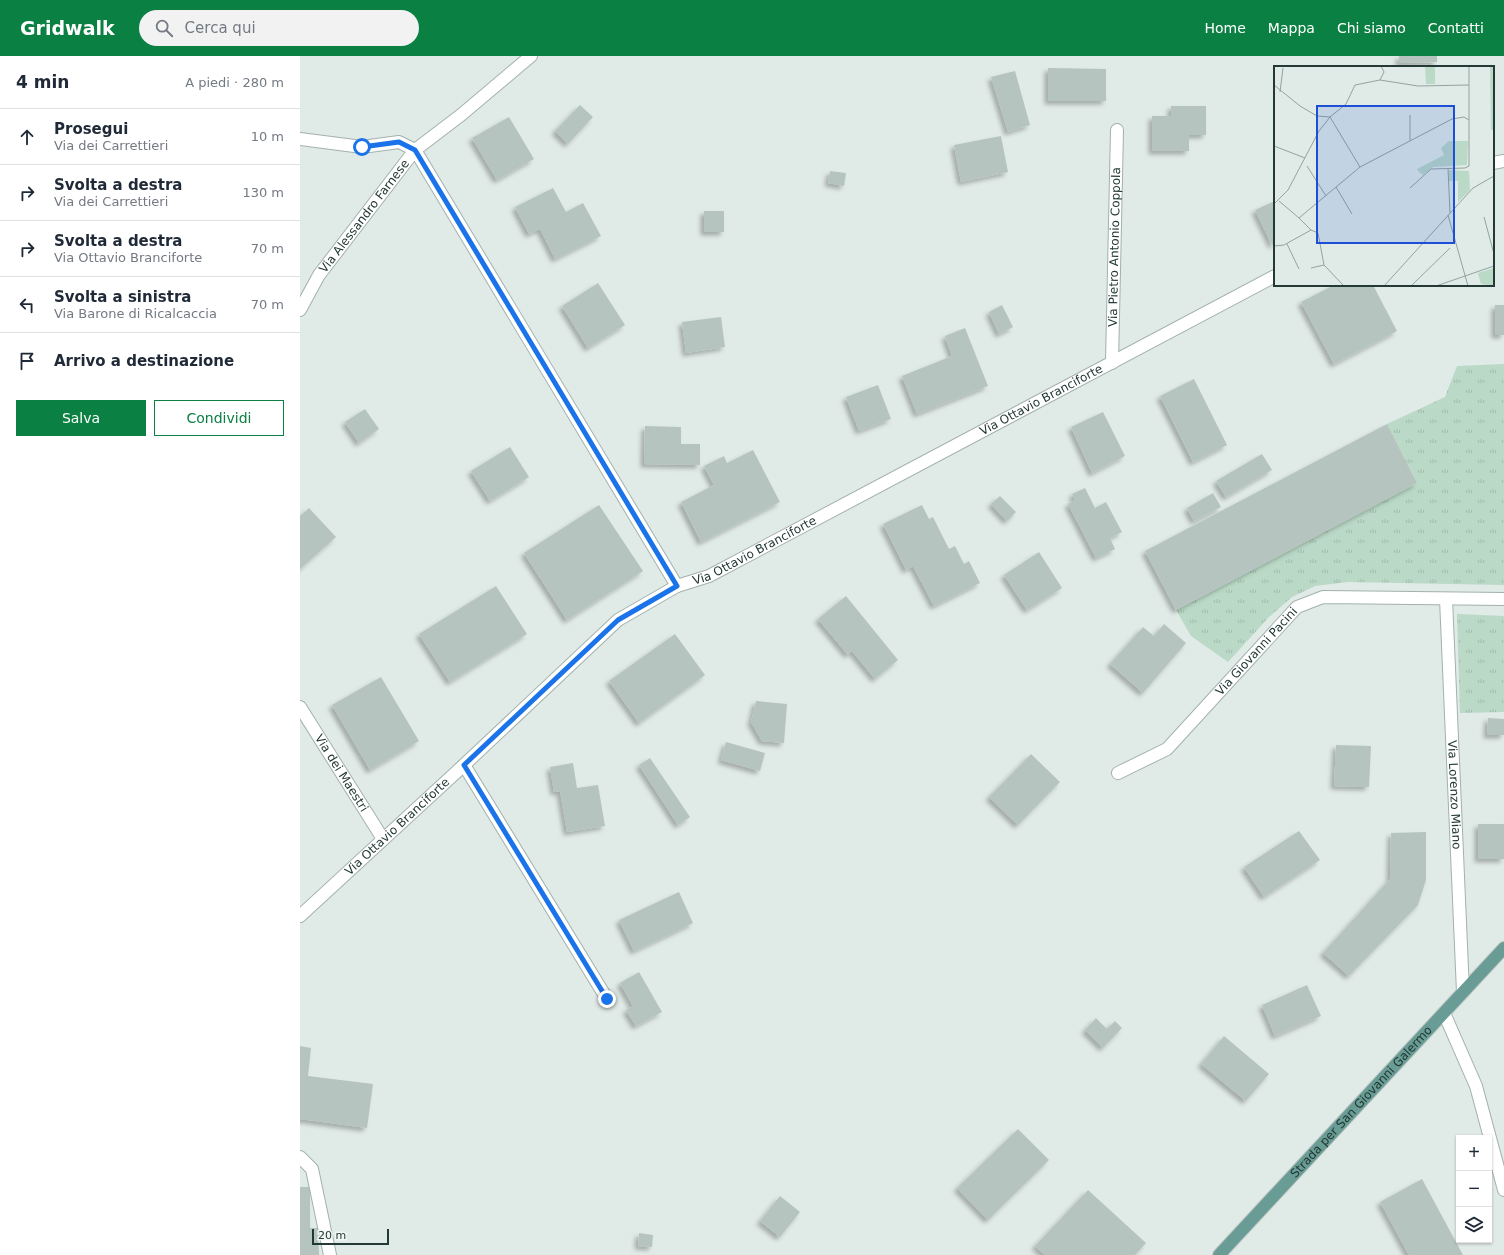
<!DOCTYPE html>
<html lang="it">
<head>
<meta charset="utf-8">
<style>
	:root { --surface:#fff; --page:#f2f2f3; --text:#1f2937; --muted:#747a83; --line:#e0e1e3; --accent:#0b8043 }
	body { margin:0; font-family:"DejaVu Sans",sans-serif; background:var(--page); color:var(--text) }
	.controls { position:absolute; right:12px; bottom:12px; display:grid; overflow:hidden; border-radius:0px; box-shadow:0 1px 3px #0004 }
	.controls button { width:36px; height:36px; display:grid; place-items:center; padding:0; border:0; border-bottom:1px solid var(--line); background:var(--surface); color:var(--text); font:20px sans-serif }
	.scale { position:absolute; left:12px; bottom:10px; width:77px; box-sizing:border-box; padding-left:4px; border:2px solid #223935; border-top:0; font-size:11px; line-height:14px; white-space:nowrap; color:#223935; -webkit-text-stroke:3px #f0f7f4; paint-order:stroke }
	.stop { position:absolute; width:12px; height:12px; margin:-9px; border:3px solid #1a73e8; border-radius:50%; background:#fff }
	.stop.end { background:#1a73e8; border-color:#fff; box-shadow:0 1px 4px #0008 }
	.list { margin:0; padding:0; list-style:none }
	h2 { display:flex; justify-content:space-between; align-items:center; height:52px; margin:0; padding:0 16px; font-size:17px }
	h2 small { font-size:13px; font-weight:400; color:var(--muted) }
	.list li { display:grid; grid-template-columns:26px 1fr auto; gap:12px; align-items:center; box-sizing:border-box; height:56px; padding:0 16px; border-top:1px solid var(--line) }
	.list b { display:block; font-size:15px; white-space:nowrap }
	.list p { margin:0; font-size:13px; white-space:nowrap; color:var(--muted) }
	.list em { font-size:13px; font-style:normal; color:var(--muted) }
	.actions { display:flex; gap:8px; padding:12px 16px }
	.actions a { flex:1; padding:9px 0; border:1px solid var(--accent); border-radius:0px; text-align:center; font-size:14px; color:var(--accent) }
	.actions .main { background:var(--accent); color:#fff }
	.icon { flex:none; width:22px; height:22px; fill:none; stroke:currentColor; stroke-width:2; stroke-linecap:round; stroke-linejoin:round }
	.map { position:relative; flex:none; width:1204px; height:1199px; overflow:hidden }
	header { display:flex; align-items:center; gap:24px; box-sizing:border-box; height:56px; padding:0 20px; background:var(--accent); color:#fff }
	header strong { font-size:19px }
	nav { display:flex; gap:22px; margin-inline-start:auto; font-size:14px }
	.search { width:280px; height:36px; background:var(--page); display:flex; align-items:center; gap:10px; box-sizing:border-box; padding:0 14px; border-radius:22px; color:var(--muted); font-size:15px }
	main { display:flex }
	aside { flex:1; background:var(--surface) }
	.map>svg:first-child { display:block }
</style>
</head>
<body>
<header>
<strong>Gridwalk</strong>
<div class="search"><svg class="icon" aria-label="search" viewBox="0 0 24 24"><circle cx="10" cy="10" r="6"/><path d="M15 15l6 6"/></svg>Cerca qui</div>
<nav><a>Home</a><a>Mappa</a><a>Chi siamo</a><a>Contatti</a></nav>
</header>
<main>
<aside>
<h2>4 min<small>A piedi · 280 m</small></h2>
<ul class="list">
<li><svg class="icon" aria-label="ahead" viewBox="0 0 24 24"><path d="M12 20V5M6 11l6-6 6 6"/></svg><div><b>Prosegui</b><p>Via dei Carrettieri</p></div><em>10 m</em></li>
<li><svg class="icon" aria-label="right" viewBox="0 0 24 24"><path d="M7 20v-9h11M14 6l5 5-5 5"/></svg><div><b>Svolta a destra</b><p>Via dei Carrettieri</p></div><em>130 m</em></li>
<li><svg class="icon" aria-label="right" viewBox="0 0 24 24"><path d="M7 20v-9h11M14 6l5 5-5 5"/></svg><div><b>Svolta a destra</b><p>Via Ottavio Branciforte</p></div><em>70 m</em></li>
<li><svg class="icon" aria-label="left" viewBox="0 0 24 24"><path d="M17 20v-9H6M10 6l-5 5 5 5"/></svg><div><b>Svolta a sinistra</b><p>Via Barone di Ricalcaccia</p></div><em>70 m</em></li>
<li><svg class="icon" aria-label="arrive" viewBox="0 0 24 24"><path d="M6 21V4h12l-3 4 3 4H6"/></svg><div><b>Arrivo a destinazione</b></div></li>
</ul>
<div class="actions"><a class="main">Salva</a><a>Condividi</a></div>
</aside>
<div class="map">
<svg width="1204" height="1199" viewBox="0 0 1204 1199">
	<defs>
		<pattern id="grass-tufts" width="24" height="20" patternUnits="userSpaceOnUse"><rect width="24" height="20" fill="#bad9c6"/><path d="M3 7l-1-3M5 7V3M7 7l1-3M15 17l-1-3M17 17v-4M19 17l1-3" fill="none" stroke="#a0bbab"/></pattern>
		<filter id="shadow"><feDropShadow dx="-3.5" dy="3.5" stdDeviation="2" flood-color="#0004"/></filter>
	</defs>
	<rect width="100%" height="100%" fill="#e0eae6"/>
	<path fill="url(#grass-tufts)" d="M1204,308V529L1048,526L1015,530L992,541L969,561L928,606L891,580L876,554L1117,427L1087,368L1145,341L1157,310Z
		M1157,558L1204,560V656L1160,657Z"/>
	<path fill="#b6c4c0" filter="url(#shadow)" d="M1099,0H1137V6L1099,7Z
		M748,12L806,13V45H748Z
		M715,15L730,69L708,76L691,21Z
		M280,49L293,61L268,88L255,75Z
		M871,50H906V79H889V95H852V60H871Z
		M209,61L234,103L197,124L172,82Z
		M701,80L708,116L661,126L654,89Z
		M530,115L546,117L544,130L528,127Z
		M253,132L266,156L283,147L301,180L255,203L240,173L229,178L215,151Z
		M975,145V188L972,189L955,154Z
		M404,155H424V176H404Z
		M298,227L325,269L288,292L262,250Z
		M1034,229H1073L1097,275L1034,308L1001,246Z
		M702,249L713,271L699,278L689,256Z
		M1195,249H1204V279H1195Z
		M421,261L425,291L386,297L382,266Z
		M665,272L688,330L617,358L602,320L652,300L645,280Z
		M894,323L927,389L893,406L860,340Z
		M578,329L591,363L559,375L546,341Z
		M65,353L79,373L59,387L45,366Z
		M803,356L825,400L792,417L771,371Z
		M1087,368L1117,427L876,554L845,495Z
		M345,370L381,371V388H400V409L344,408Z
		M210,391L229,421L190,445L171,415Z
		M453,394L480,446L401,486L381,446L414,429L404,410L424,400L427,407Z
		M962,398L972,414L926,441L916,425Z
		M785,432L795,452L806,446L822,476L810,482L815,493L796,502L768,448L775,444L772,438Z
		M913,437L921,451L894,465L887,452Z
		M700,440L716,456L707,465L691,448Z
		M299,449L343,515L267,564L224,497Z
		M622,449L629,463L633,461L649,493L655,490L664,508L669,505L680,527L634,550L613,510L606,514L583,468Z
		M9,452L36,481L0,513V460Z
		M739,496L762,532L727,554L704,519Z
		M196,530L227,578L150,626L119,578Z
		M546,540L598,604L575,623L552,595L548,599L518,563Z
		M864,568L886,587L843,637L810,608L843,571L854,580Z
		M375,578L405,619L339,667L309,625Z
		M81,621L119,685L70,714L32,649Z
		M456,645L487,648L484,687L462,685L451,666Z
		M1188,662L1204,663V679H1187Z
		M426,686L465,697L460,715L421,704Z
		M1036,689L1071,690L1069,731L1034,730Z
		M731,698L760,726L718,769L689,741Z
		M350,702L390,761L378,769L339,709Z
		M273,707L277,732L298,729L305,770L267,776L260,735L254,736L250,711Z
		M1178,768H1204V803H1178Z
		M999,775L1020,804L964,841L944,811Z
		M1126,776V824L1118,849L1049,920L1023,897L1090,823L1091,777Z
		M379,836L393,867L334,895L319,864Z
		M339,916L362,956L336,970L326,954L333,950L320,927Z
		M1007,929L1021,960L975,980L962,949Z
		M796,962L807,973L815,965L822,972L803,992L785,974Z
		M924,980L969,1018L946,1045L901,1008Z
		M0,990L11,992L8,1020L73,1028L67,1072L0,1063Z
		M718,1073L749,1104L688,1164L657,1132Z
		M1122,1123L1163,1199H1109L1080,1146Z
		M0,1131H10V1172H18L19,1199H0Z
		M788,1134L846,1187L835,1199H745L735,1190Z
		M480,1140L500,1156L480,1181L460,1165Z
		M339,1177L353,1179L352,1191L338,1190Z"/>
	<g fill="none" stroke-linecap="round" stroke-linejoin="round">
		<g stroke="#a3b1ad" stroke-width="14">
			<g id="minor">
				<path d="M0,83L62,91L99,86L115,94L377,530"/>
				<path d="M1193,107L1204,105"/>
				<path id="s1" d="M0,254L19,219L115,94L161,59L231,0"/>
				<path id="s2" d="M812,307L817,74"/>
				<path id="s3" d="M1146,543L1163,936"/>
				<path id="s4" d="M0,651L83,783"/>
				<path d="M164,709L307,943"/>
				<path id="s5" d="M818,717L867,693L997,551L1023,541L1204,543"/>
				<path id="s6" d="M0,860L164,709L318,564L377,530L409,520L975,220"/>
				<path d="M1144,957L1176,1030L1204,1134"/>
				<path d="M0,1101L12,1113L30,1199"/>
			</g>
		</g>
		<g stroke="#bdc4c2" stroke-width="14">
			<g id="major">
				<path id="s7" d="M919,1199L1204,892"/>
			</g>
		</g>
		<use href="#minor" stroke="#fff" stroke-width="12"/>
		<use href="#major" stroke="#689c94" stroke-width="12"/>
	</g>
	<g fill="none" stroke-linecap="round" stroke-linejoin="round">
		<path stroke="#1a73e8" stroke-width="5" d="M62,91L99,86L115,94L377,530L318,564L164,709L307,943"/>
	</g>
	<g text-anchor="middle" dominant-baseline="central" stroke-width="4" stroke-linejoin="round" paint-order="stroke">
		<g font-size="12" fill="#223935" stroke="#f0f7f4">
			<text stroke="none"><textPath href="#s1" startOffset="114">Via Alessandro Farnese</textPath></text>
			<text stroke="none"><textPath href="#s2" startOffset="116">Via Pietro Antonio Coppola</textPath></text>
			<text stroke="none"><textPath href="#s6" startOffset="912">Via Ottavio Branciforte</textPath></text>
			<text stroke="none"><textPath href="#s6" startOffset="588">Via Ottavio Branciforte</textPath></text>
			<text stroke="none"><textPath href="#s5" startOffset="187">Via Giovanni Pacini</textPath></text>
			<text stroke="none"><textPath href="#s4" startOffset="78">Via dei Maestri</textPath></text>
			<text stroke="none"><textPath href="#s3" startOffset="196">Via Lorenzo Miano</textPath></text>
			<text stroke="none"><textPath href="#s6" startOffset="132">Via Ottavio Branciforte</textPath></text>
			<text stroke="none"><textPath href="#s7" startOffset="209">Strada per San Giovanni Galermo</textPath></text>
		</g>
	</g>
	<g transform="translate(974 10)">
		<rect width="220" height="220" fill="#e0eae6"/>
		<path d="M151,0H161V18H152ZM216,0H220V64H217ZM175,75H194L193,99L159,101L149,109L145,106L143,103L170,89L167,82ZM175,104L195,105L196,124L184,136V115H175ZM220,202V220L207,218L204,207Z" fill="#bad9c6"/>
		<path fill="none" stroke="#94a39f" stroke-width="1" d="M106,14L110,6L107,0M0,19L26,40L43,50L56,51L86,101M6,26L9,2M136,75V49M0,80L31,92M33,100L52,130M174,102L176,147M62,121L78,148M136,122L157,103L191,102L195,100V0M5,135L25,152M0,138L14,124L45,65L56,51L72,38L81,19L106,14L144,20L195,19M174,149L194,220M210,151L220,188M13,178L25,203M0,180L10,179L37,164M37,202L50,199M70,220L50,199L44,167L37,164L25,152L86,101L178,53L190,51L195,54M110,220L199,122L220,110M137,220L176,182M162,220L220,200"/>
		<path fill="#1d4ed8" fill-opacity="0.15" stroke="#1d4ed8" stroke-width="2" d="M43,40H180V177H43Z"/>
		<rect width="220" height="220" fill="none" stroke="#223935" stroke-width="2"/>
	</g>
</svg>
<div class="controls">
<button>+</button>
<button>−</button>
<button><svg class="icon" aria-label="layers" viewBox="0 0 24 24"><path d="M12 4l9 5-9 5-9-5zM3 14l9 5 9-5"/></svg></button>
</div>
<div class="scale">20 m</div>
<div class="stop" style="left:62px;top:91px"></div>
<div class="stop end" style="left:307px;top:943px"></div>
</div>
</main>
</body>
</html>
